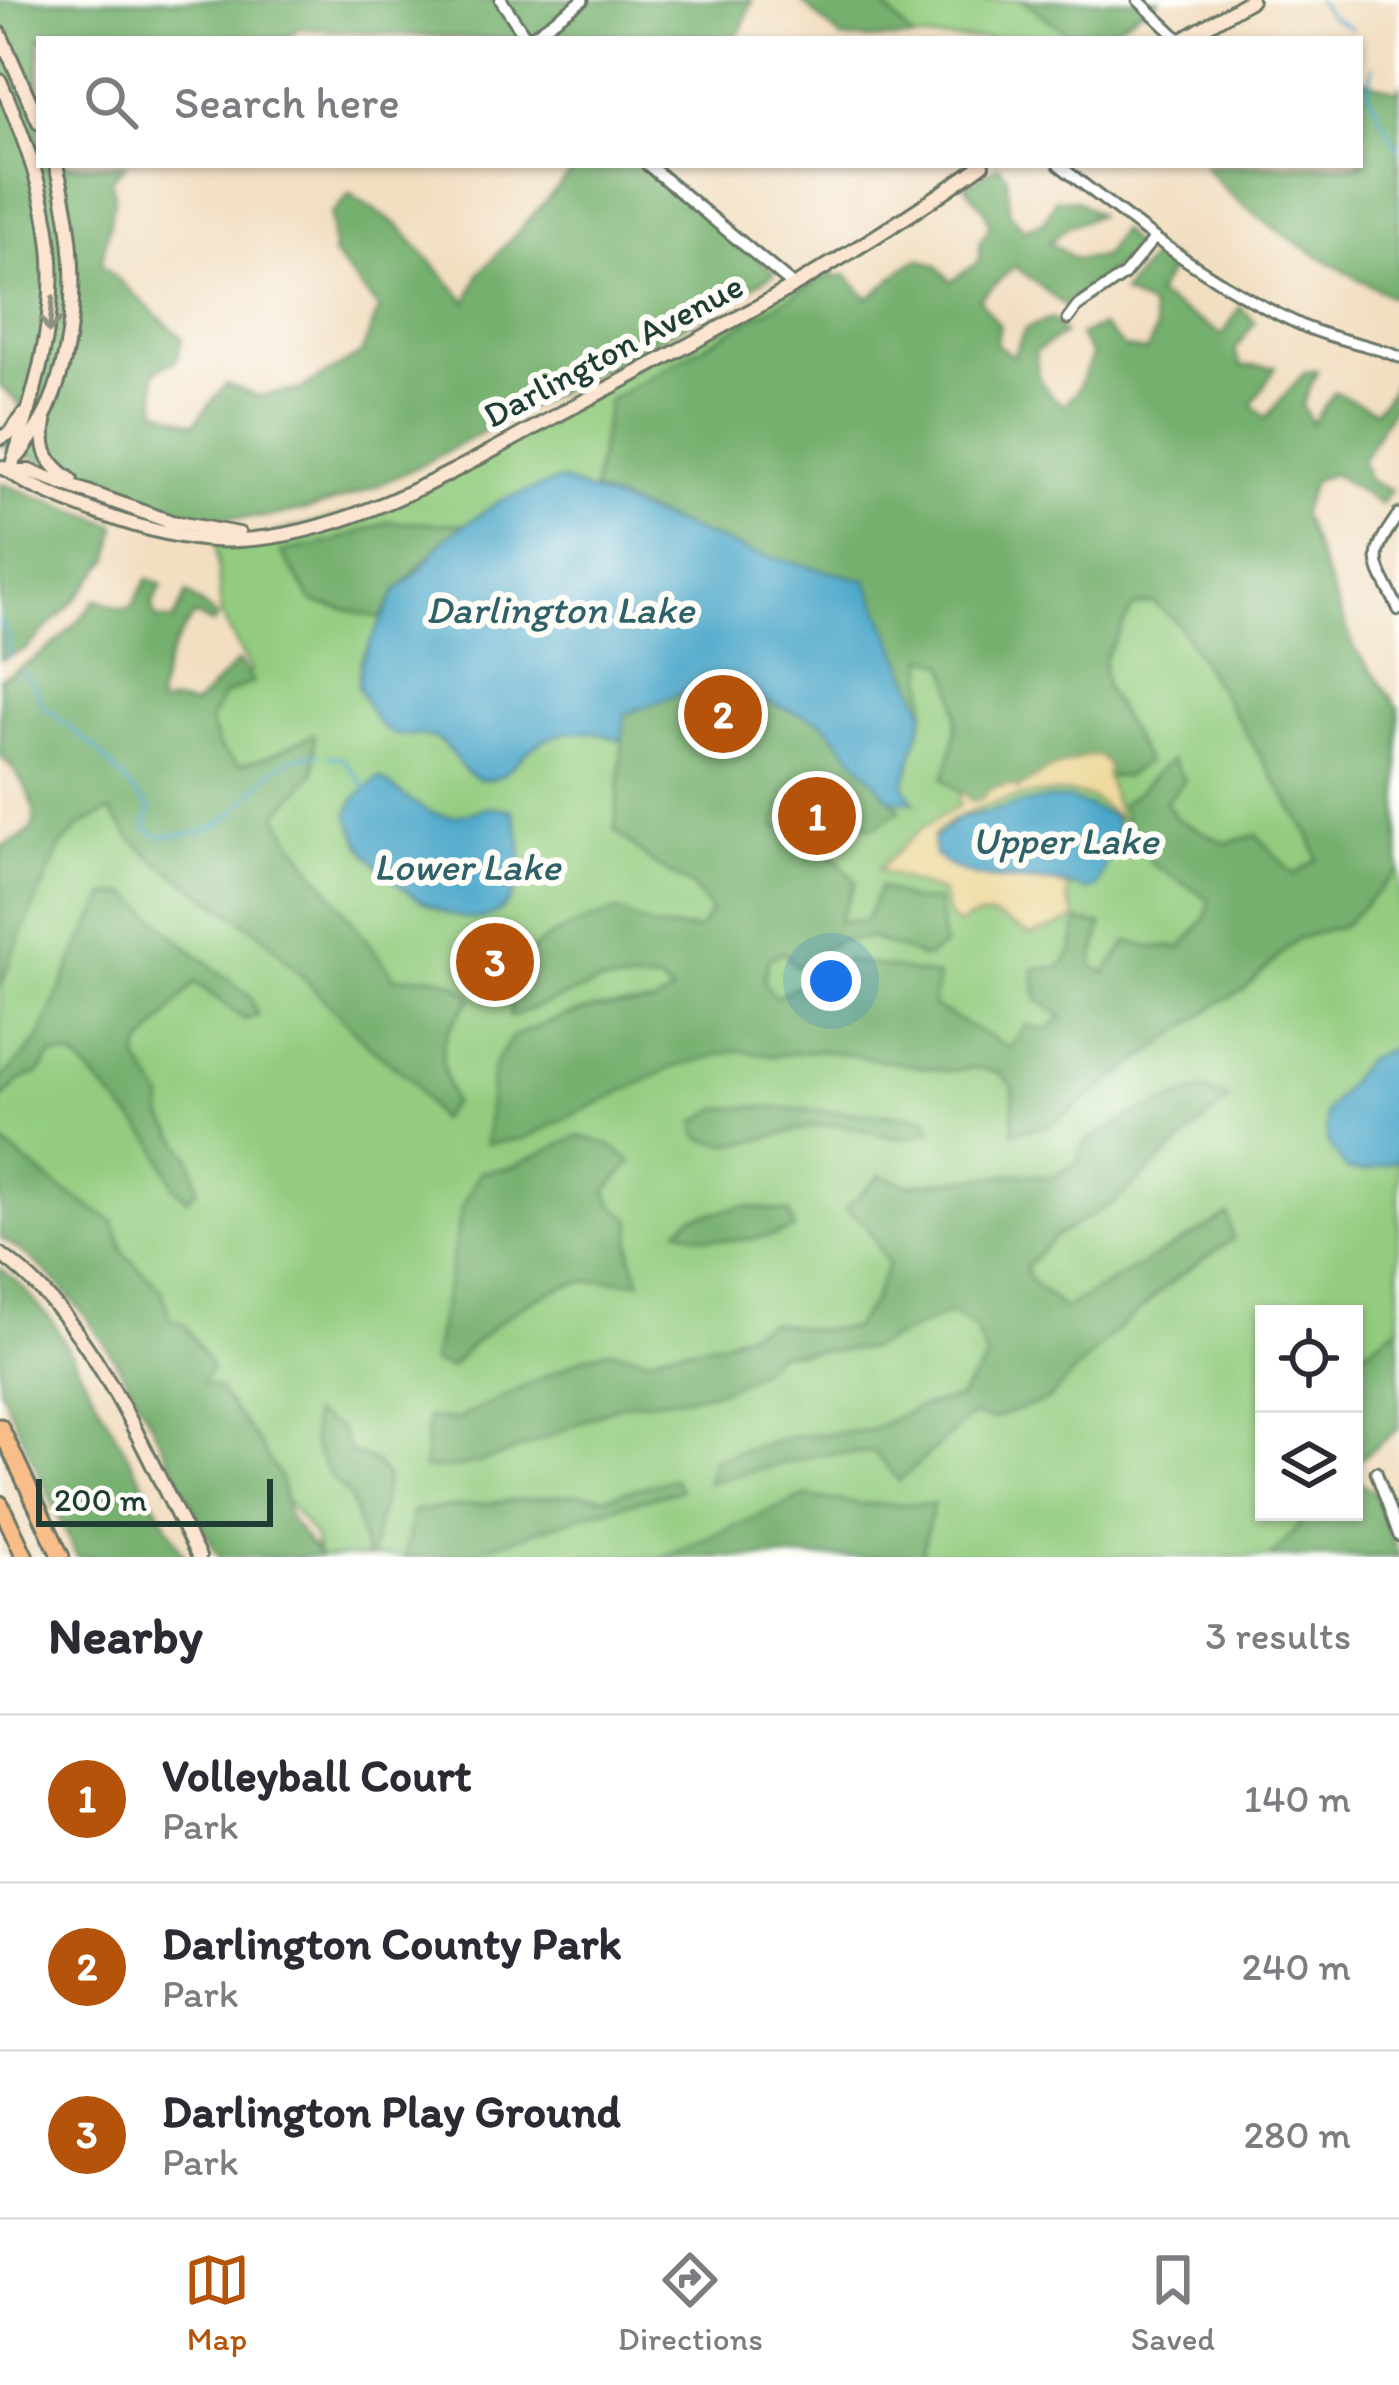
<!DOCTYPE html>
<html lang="en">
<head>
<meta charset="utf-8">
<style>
	:root { --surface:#fff; --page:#f7f7f7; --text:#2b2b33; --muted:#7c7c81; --line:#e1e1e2; --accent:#b45309 }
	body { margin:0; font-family:Itim,sans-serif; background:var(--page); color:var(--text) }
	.controls { position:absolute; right:36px; bottom:36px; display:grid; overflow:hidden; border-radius:0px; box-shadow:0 3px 9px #0004 }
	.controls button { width:108px; height:108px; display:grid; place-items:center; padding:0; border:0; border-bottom:3px solid var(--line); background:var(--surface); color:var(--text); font:60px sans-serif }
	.scale { position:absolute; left:36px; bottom:30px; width:237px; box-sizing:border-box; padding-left:12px; border:6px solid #1f3d34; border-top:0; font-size:33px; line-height:42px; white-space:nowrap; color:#1f3d34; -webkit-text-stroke:9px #fdfcf7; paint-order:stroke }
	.you { position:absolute; left:831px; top:981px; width:42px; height:42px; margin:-30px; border:9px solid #fff; border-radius:50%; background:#1a73e8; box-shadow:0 0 0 18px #1a73e833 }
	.badge { display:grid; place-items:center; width:78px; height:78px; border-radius:50%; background:var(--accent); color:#fff; font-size:39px; font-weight:700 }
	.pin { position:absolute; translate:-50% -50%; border:6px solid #fff; box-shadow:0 3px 12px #0006 }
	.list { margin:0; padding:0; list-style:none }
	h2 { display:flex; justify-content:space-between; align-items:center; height:156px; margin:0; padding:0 48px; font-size:51px }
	h2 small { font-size:39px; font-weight:400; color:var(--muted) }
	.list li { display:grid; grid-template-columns:78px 1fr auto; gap:36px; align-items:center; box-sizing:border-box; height:168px; padding:0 48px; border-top:3px solid var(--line) }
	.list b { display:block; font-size:45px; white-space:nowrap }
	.list p { margin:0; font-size:39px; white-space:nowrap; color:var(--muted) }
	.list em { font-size:39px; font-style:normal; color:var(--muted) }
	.icon { flex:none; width:66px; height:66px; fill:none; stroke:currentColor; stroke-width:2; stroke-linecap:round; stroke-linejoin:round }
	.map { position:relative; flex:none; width:1399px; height:1557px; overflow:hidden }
	.search { position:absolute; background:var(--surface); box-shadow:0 3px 9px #0004; left:36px; right:36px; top:36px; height:132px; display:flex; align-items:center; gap:30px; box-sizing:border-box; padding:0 42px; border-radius:0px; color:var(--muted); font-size:45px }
	.sheet { height:660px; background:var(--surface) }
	nav { display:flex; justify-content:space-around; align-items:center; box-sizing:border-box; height:168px; border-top:3px solid var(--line); background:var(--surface); font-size:33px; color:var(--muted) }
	nav a { display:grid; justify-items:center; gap:6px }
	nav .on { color:var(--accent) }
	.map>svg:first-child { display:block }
</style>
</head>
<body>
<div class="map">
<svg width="1399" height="1557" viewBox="0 0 1399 1557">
	<rect width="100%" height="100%" fill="#fdfcf7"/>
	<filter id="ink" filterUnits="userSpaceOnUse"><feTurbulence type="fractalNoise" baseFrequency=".00833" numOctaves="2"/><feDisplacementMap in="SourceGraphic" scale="24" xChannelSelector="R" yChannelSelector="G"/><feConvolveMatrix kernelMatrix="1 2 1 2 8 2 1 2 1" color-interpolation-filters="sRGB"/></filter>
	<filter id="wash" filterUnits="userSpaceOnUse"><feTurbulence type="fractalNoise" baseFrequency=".004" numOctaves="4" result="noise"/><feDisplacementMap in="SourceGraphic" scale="48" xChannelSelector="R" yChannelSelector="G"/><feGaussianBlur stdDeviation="2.7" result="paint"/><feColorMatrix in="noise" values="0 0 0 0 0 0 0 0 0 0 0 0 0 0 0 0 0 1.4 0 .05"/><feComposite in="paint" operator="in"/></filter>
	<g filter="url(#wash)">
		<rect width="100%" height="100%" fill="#f2dfc2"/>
		<path fill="#93cc7f" stroke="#59845a" stroke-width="3" d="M878,0H1021L1077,39H914Z
			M825,267L1399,839V1326L1354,1358V1314H1264V1512H1310L1272,1557H921L933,1505L862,1504L805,1496L691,1557H319L314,1536L193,1381L0,1163V945L29,878L136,758L251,671L221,614L216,540L267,535L373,508Z"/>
		<path fill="#76b06e" stroke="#4a7651" stroke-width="3" d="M0,0H752L741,30L732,39H479L299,28L285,39H39V165H126L111,180L115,198L101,264L182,338L177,359L154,372L157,409L194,424L226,384L257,396L299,390L361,354L379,309L333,254L331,214L350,194L399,226L467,302L479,274L573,171L569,165H649L775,273C696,322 615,363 533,405C440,453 343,519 236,518C155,517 74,473 0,444V430L11,427L21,405L0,386Z
			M800,0H878L914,39H842Z
			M1021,0H1158L1108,32L1114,39H1077Z
			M1360,78L1396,91L1399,87V301C1342,270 1240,217 1204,165H1360Z
			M998,166L1007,176L1009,211L1023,229L1044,222L1056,199L1076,200L1098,215L1069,226L1049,242L1075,259L1103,257L1120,230L1138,250L1064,305L1015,266L979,299L1000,326L996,344L1013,356L1025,329L1052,318L1064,334L1035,351C1037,376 1042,392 1064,405L1077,391L1092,356L1079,335L1102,326L1125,348L1147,351L1156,330L1150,307L1122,293L1156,252L1175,261L1156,295L1223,335L1240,307L1255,322L1235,350L1241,366L1276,367L1252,405L1265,418L1305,372L1317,371L1302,406L1312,423L1335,392L1375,411L1390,393L1399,369V397L1362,461L1369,481L1391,490L1380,504L1334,474L1314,480L1301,513L1355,649L1399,708V870L1344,925L1297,939L1244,990L1220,1002L1049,1126L1013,1132V1087L1000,1073L977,1068L947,1071L821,1050L773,1056L737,1050L674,1067L523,1139L486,1144L493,1067L512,1037L565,1016L596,1008L654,1004L672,993L658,981L600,983L510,1017C511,939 555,933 617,911L655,928L699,929L711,911L692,886L654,864L615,830L625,714L693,689L740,692L823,722L901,810L875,827L845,822L799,779L786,786L776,827L806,826L856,881L838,922L866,920L880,887L910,900L938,901L944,946L925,958L871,938L838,941L796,967L784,952L768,959L764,982L775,997L846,960L938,976L933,1006L1010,1048L1027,1025L1047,1030L1062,1017L1037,1000L1034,969L1061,967L1071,952L1078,921L1102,925L1092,965L1105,973L1128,941L1149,947H1182L1206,917L1210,900L1152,864L1127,827L1121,803C1145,792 1149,774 1172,760L1185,780L1166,802L1176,818L1225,843L1257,835L1294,875L1317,859L1311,838L1177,622L1153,602L1133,607L1104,659L1105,686L1147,762L1125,777L1045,771L1018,790L1010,785L991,789L982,799L971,801L943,779C958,735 963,707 945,664L925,657V712L865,580L753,553L593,491L609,400L822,279L846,275L868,298C888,286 899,267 920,259L937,266L951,281L979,262L980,242L990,226L985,210L965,186Z
			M0,483L116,525L110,558L72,603L26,649L0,660Z
			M387,522L469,524C435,544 400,584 381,618L313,602L281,552L331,542Z
			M147,579L162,585L152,605L156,618L173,621L187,593L217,617L213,624L195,615C172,643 161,668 158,705L175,702L194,706L238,661L253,682L223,696L210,721L219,747L239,765L267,757L314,734L315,771L277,815L294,844L395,978C427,975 449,973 472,998C436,1041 437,1050 453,1103L439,1120L412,1080L370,1047L261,934L156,861L130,838L110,811L80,826L61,846L12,955L0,990V847C11,842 28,837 33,825C41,805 15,767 0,756V678C41,659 69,635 96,599L121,609L132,607Z
			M129,894L188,948L250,996L257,1015L245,1020L195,982L140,1048L138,1060L163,1099L162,1116L190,1157L198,1188L187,1199L174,1187L154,1142L74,1057L52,1055L39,1073L22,1079L0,1101V1081L39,1039L78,948L107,895Z
			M1203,1089L1229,1099L1115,1202L1056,1236L1026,1267L1028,1278L1064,1309L1228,1215L1233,1239L1175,1279L1106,1340L1048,1400L992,1419L972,1415L899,1481L874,1452L816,1455L707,1483L713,1459L790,1437L871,1430L919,1407L959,1398L987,1360L975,1328L952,1312L869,1349L778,1353C742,1389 712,1395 662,1400C647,1402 630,1401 616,1407C553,1431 494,1471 424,1469L428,1418L456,1420L583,1358L610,1350L650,1358L667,1351L723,1342L770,1322L813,1330L853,1328L872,1303L888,1264L864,1223L845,1209L880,1175L909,1185L1019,1174L1051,1177L1077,1163L1085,1142L1135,1114Z
			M760,1107L925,1117L932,1130C889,1150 874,1126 833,1125C788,1124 739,1159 698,1136L695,1122L719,1108Z
			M579,1136L608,1144L632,1162L606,1191L613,1205L632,1220L631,1257L641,1282C625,1281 609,1279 593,1281C537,1285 486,1329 449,1368L432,1362L462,1207L480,1172L509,1168Z
			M0,1141L57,1186L114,1222L124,1253L162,1290L170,1318L186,1326L212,1368L202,1382L218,1389L256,1439L280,1477L289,1518L320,1557H219C164,1456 104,1295 0,1238Z
			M745,1206L789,1212L794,1229C758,1242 714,1245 678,1229L692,1217Z
			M0,1268L18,1282L53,1322L185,1557H77L0,1388Z
			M1399,1326V1428L1354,1464V1358Z
			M312,1414L339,1428L351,1453L374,1461L387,1477L371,1557H367L350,1497L330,1476L313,1445Z
			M674,1479L681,1490L587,1514L460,1557H405L413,1511L578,1494L604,1497Z
			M1354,1480L1374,1491L1399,1557H1272L1310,1512H1354Z
			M805,1496L862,1504H933L921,1557H663Z"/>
		<path fill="#eeda9e" stroke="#868c69" stroke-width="3" d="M1089,755L1099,756L1108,765L1107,778L1120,820C1108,811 1097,798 1082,795C1043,786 959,805 933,836L935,855L987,879L1057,883L1069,889L1067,898L1077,919L1032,935C999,922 994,904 958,925L949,918L942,893L878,870L921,829L960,805L959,794L964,793L971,801L982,799L990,789L1010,785L1018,789L1045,771Z"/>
		<path fill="#4ca7ca" stroke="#36727f" stroke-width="3" d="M560,480L753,553L866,580L925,712L904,785L914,802L890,799L823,722L740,692L693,689L625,714L622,741C588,727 556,727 526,753C513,764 503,783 481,779C456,774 455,745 434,738C420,733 411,737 398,735C377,733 366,702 358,686L361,661L396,591L420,570L445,538L501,500Z
			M379,777C397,790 423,814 446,816C473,818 479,802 512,810C522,837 527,864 514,892C483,958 390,886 363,848C356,838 352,825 348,813L355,799Z
			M1046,799H1070L1113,816L1118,832L1098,886L1088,891C1038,869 977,895 935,855L933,840L958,818Z
			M1399,1045V1161L1365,1171L1347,1170L1327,1142L1326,1112L1366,1060Z"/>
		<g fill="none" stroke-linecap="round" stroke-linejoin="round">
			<path stroke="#4ca7ca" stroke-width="3" d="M1317,0L1329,16L1352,29
				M1373,66L1368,93L1399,150
				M0,621L8,637V658
				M20,671L35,686L41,703L96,749L151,810L145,827L158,836C177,835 200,835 217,825C254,804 264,755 319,754
				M329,756L344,759L366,789"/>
		</g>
	</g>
	<g filter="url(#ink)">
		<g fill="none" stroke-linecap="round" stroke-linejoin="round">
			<g stroke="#697666" stroke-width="15">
				<path id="minor" d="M1138,0L1179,39
					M528,39L583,0
					M1059,165C1135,225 1212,285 1301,325C1333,340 1368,343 1399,357
					M1068,319L1077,307L1124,275L1153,240
					M1399,514C1365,561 1375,560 1399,610
					M1376,1472L1399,1536"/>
			</g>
			<g stroke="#697666" stroke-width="16">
				<path id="tertiary" d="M501,0L527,39
					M648,165L794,286"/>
			</g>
			<g stroke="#697666" stroke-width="18">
				<path id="secondary" d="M0,34L39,122
					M1184,39L1251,0
					M0,81C71,244 63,305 10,471
					M45,422C40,450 48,464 71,480
					M0,438L10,433L24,415
					M20,454C30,439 42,423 49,406C81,331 77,242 56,165
					M0,467C12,471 20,480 31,485C82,509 157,537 213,540C341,547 474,458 584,401C720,329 857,255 982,165
					M11,471H29L171,522L239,534
					M0,1254C95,1321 145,1456 199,1557"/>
			</g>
			<g stroke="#697666" stroke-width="21">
				<path id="motorway" d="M0,1427L61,1557
					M0,1504L25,1557"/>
			</g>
			<use href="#minor" stroke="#fff" stroke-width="9"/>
			<use href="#tertiary" stroke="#fff" stroke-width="10"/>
			<use href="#secondary" stroke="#fce5d0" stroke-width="12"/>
			<use href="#motorway" stroke="#f8bd89" stroke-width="15"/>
		</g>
		<defs><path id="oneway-shaft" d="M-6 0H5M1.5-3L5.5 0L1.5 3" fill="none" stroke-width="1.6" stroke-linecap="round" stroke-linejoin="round" transform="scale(3)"/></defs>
		<use stroke="#8e9182" href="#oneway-shaft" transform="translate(51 315) rotate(96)"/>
	</g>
	<g text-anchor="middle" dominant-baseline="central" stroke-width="12" stroke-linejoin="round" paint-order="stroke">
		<g font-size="36" fill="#1f3d34" stroke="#fdfcf7">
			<text transform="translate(613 350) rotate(-28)">Darlington Avenue</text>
		</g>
		<g font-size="39" font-style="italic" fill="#2f6268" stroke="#fdfcf7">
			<text x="560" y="609">Darlington Lake</text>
			<text x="1065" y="840">Upper Lake</text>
			<text x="467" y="866">Lower Lake</text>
		</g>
	</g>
</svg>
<div class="controls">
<button><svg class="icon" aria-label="locate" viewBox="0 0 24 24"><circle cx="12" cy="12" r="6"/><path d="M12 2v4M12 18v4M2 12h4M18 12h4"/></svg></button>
<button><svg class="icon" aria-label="layers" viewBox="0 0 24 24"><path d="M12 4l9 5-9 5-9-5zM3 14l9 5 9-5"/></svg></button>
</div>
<div class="scale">200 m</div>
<div class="you"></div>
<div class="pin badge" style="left:817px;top:816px">1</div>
<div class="pin badge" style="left:723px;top:714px">2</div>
<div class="pin badge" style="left:495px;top:962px">3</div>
<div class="search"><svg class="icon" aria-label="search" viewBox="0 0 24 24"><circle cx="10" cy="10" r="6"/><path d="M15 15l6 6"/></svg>Search here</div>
</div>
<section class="sheet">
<h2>Nearby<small>3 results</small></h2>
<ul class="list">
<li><span class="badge">1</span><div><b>Volleyball Court</b><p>Park</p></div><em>140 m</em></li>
<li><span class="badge">2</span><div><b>Darlington County Park</b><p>Park</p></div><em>240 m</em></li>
<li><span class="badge">3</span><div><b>Darlington Play Ground</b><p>Park</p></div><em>280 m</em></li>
</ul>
</section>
<nav>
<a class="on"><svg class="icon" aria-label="map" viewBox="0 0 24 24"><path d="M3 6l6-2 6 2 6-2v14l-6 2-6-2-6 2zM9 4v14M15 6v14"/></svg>Map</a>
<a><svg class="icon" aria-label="directions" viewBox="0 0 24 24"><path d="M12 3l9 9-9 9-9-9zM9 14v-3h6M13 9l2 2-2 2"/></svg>Directions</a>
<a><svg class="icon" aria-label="saved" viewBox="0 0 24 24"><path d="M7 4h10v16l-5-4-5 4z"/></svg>Saved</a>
</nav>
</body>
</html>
